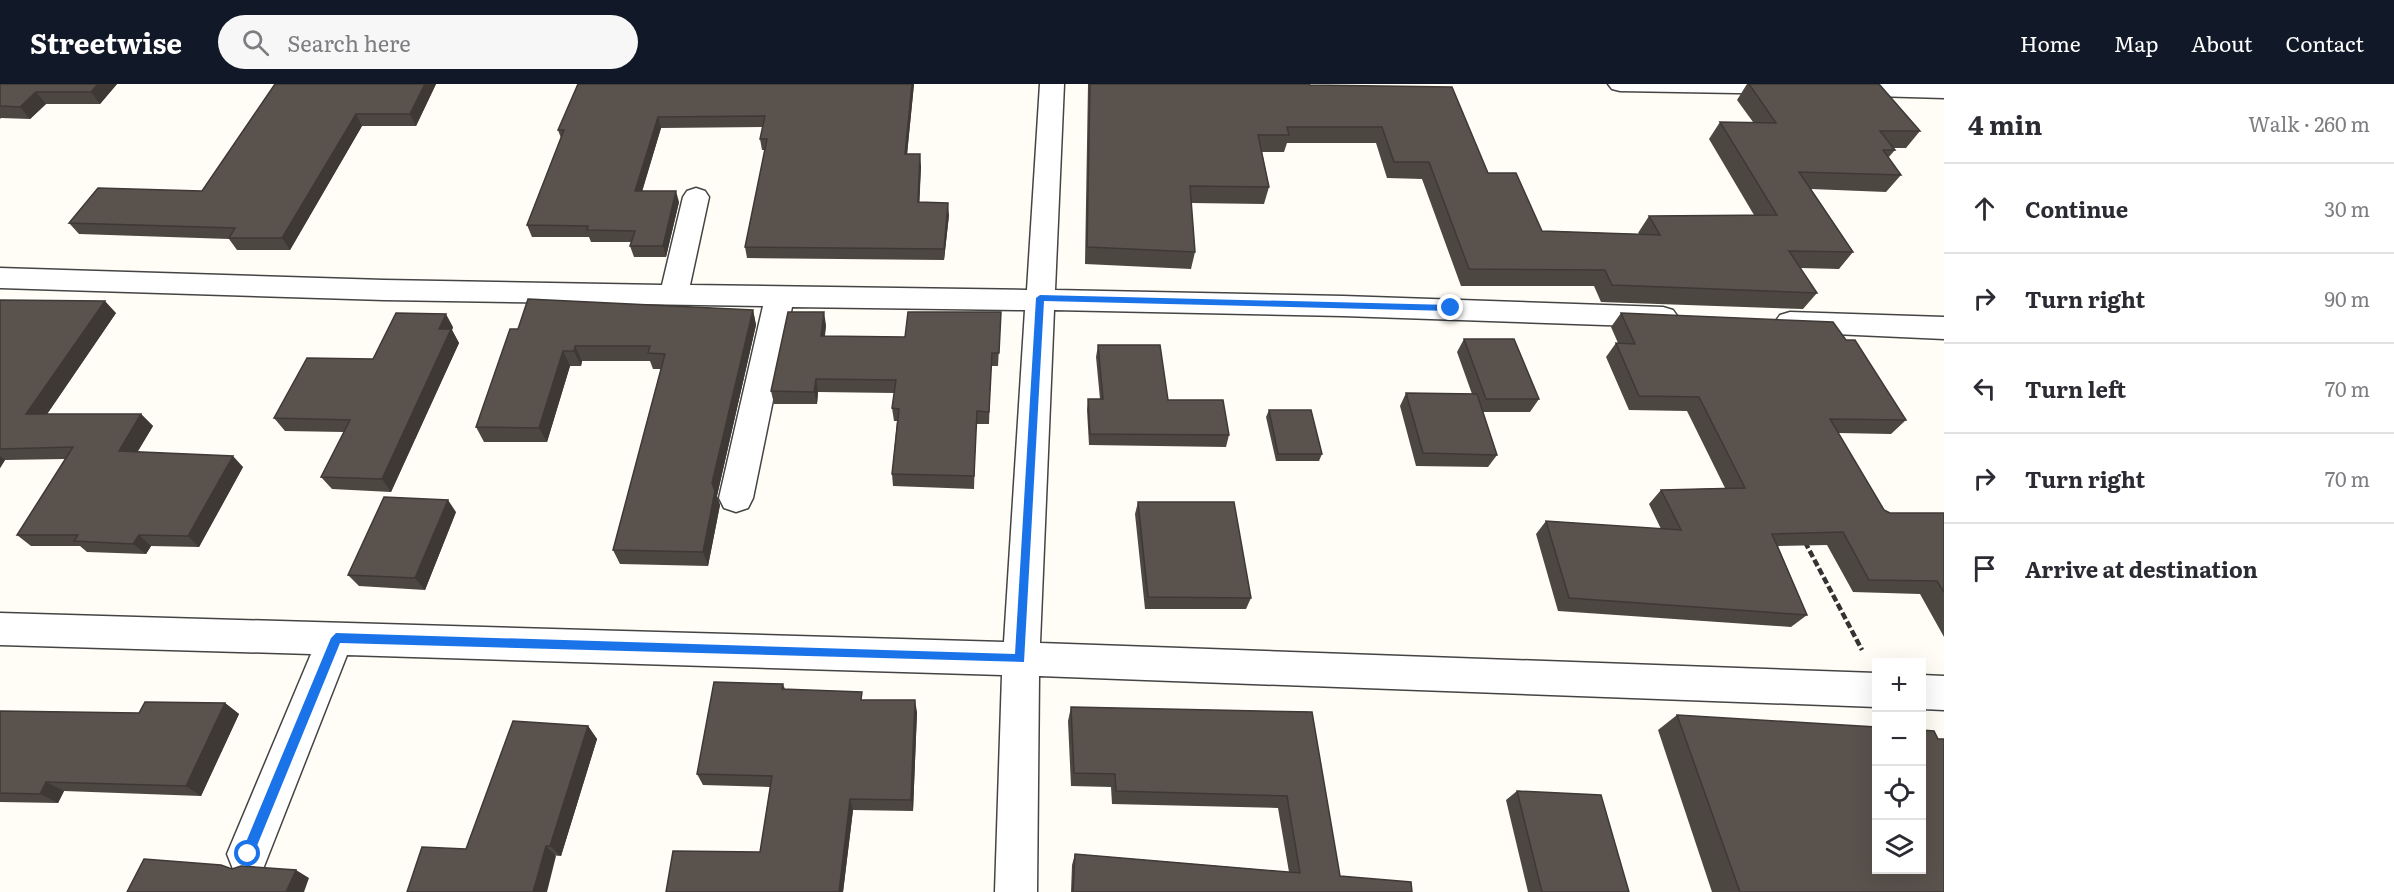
<!DOCTYPE html>
<html lang="en">
<head>
<meta charset="utf-8">
<style>
	:root { --surface:#fff; --page:#f7f7f7; --text:#2b2b33; --muted:#7c7c81; --line:#e1e1e2; --accent:#111827 }
	body { margin:0; font-family:Literata,serif; background:var(--page); color:var(--text) }
	.controls { position:absolute; right:18px; bottom:18px; display:grid; overflow:hidden; border-radius:0px; box-shadow:0 6px 24px #0002 }
	.controls button { width:54px; height:54px; display:grid; place-items:center; padding:0; border:0; border-bottom:2px solid var(--line); background:var(--surface); color:var(--text); font:30px sans-serif }
	.stop { position:absolute; width:18px; height:18px; margin:-14px; border:4px solid #1a73e8; border-radius:50%; background:#fff }
	.stop.end { background:#1a73e8; border-color:#fff; box-shadow:0 2px 6px #0008 }
	.list { margin:0; padding:0; list-style:none }
	h2 { display:flex; justify-content:space-between; align-items:center; height:78px; margin:0; padding:0 24px; font-size:26px }
	h2 small { font-size:20px; font-weight:400; color:var(--muted) }
	.list li { display:grid; grid-template-columns:39px 1fr auto; gap:18px; align-items:center; box-sizing:border-box; height:90px; padding:0 24px; border-top:2px solid var(--line) }
	.list b { display:block; font-size:22px; white-space:nowrap }
	.list em { font-size:20px; font-style:normal; color:var(--muted) }
	.icon { flex:none; width:33px; height:33px; fill:none; stroke:currentColor; stroke-width:2; stroke-linecap:round; stroke-linejoin:round }
	.map { position:relative; flex:none; width:1944px; height:808px; overflow:hidden }
	header { display:flex; align-items:center; gap:36px; box-sizing:border-box; height:84px; padding:0 30px; background:var(--accent); color:#fff }
	header strong { font-size:28px }
	nav { display:flex; gap:33px; margin-inline-start:auto; font-size:21px }
	.search { width:420px; height:54px; background:var(--page); display:flex; align-items:center; gap:15px; box-sizing:border-box; padding:0 21px; border-radius:33px; color:var(--muted); font-size:22px }
	main { display:flex }
	aside { flex:1; background:var(--surface) }
	.map>svg:first-child { display:block }
</style>
</head>
<body>
<header>
<strong>Streetwise</strong>
<div class="search"><svg class="icon" aria-label="search" viewBox="0 0 24 24"><circle cx="10" cy="10" r="6"/><path d="M15 15l6 6"/></svg>Search here</div>
<nav><a>Home</a><a>Map</a><a>About</a><a>Contact</a></nav>
</header>
<main>
<div class="map">
<svg width="1944" height="808" viewBox="0 0 1944 808">
	<rect width="100%" height="100%" fill="#fffdf5"/>
	<g fill="none" stroke-linecap="round" stroke-linejoin="round">
		<g stroke="#444" stroke-width="3">
			<path id="minor" d="M1040,0H1064L1055,206L1343,212L1663,223L1673,226L1678,233L1673,240L1663,243L1343,232L1054,226L1040,559L1876,589V623L1039,592L1037,808H995L1002,591L347,571L263,785L248,791L233,785L227,770L311,570L0,561V529L1004,558L1025,226L792,223L753,414L748,424L736,428L724,424L719,414L763,222L384,216L0,204V184L384,196L662,201L683,113L687,107L696,104L705,107L709,113L690,201L1027,206Z
				M1608,0H1799L1801,3L1797,8L1789,10L1620,7L1612,5Z
				M1829,0H1944V14L1838,11L1830,9L1826,4Z
				M1790,228L1944,233V255L1790,248L1780,245L1775,238L1780,231Z
				M1922,591L1944,592V626L1922,625Z"/>
		</g>
		<path stroke="#333" stroke-width="4.5" stroke-dasharray="7 3" stroke-linecap="butt" d="M1805,458L1862,566"/>
		<use href="#minor" fill="#fff" fill-rule="evenodd"/>
	</g>
	<path fill="#4d4742" d="M0,0H117L100,20H46L30,35L1,34L0,35Z
		M275,0H436L416,42H362L290,166H237L229,155L79,150L69,139L202,107Z
		M914,0L907,70L921,82L919,118L949,131L944,176L747,174L745,163L765,66H762L760,55L763,43L661,44L642,107L679,118L666,173H634L630,162L631,158H591L589,153H532L527,141L561,54L558,46Z
		M1088,0H1309L1310,1L1488,89L1542,147L1639,150L1638,149L1649,132L1754,131L1709,55L1720,38H1753L1737,16L1747,0H1879L1920,47L1906,64H1893L1895,66L1888,74L1901,91L1886,108L1811,105L1853,168L1839,185L1800,184L1817,209L1803,225L1601,218L1594,202H1461L1422,95L1387,94L1376,59H1287L1284,68H1262L1269,103L1264,120L1191,119L1195,168L1191,185L1085,180Z
		M0,216L116,229L47,330H141L153,342L137,368L243,383L199,463L151,462L146,470L87,468L80,462H31L17,451L65,375L5,376L0,384Z
		M753,226L756,241L717,412L720,421L708,482L620,480L613,466L661,285H653L650,277H582L581,282H570L547,358H484L476,343L518,245Z
		M1001,228L998,282H991L989,340H976L974,405L893,402L892,390L897,337H894L892,324L894,309L818,308L817,320H774L771,307L826,241L825,252L905,253Z
		M1621,229L1846,256L1906,336L1891,350L1838,349L1884,426L1890,429H1944V553L1920,510L1853,508L1827,461L1778,462L1807,531L1791,543L1558,527L1536,450L1546,437L1661,445L1649,420L1661,406L1725,404L1687,327L1629,326L1606,273L1616,259H1618L1611,243Z
		M453,243L452,246L459,259L391,408L332,405L321,393L344,348L285,347L274,334L373,275Z
		M1464,255L1539,315L1530,328H1483L1497,371L1488,383L1416,382L1400,322L1406,309L1472,310L1457,268Z
		M1098,261L1168,316L1229,351L1226,363L1089,361L1087,326L1088,315H1100L1096,273Z
		M1269,326L1322,370L1319,377H1276L1266,333Z
		M1138,418L1251,514L1246,525H1145L1135,430Z
		M456,428L425,506L359,502L348,491Z
		M783,600L785,605L863,616L917,628L913,727L853,726L843,808H666L760,768L770,703L703,701L697,690Z
		M225,619L239,630L201,712L64,707L58,719L0,718V627L139,629Z
		M1071,623L1312,628L1340,792L1412,808H1071L1072,781L1075,770L1289,788L1278,724L1112,720L1111,703L1071,702L1068,637Z
		M1677,631L1938,655L1944,808H1712L1658,646Z
		M588,642L597,655L561,772L466,765Z
		M1517,707L1629,808H1528L1506,716Z"/>
	<path fill="#3f3936" d="M98,0H117L100,20L91,8Z
		M425,0H436L416,42L410,30Z
		M912,0H914L906,81L905,70Z
		M36,8L46,20L30,35L20,23Z
		M356,30L362,42L290,166L282,154Z
		M658,33L661,44L639,118L635,107Z
		M920,70L921,82L919,130L918,118Z
		M676,107L679,118L666,173L663,162Z
		M948,119L949,131L944,176V165Z
		M105,217L116,229L39,342L26,330Z
		M753,226L756,241L717,412L720,421L708,482L703,468L712,399Z
		M824,228L826,241L823,265L821,252Z
		M446,230L453,243L452,246L459,259L391,408L382,395L439,245Z
		M575,262L582,277L581,282L574,267Z
		M563,267L570,282L547,358L539,344Z
		M816,295L818,308L817,320L814,308Z
		M141,330L153,342L131,379L119,367Z
		M0,372L5,376L0,384Z
		M233,372L243,383L199,463L188,452Z
		M448,416L456,428L425,506L415,494Z
		M139,451L151,462L146,470L133,460Z
		M915,616L917,628L913,727L911,716Z
		M225,619L239,630L201,712L186,702Z
		M588,642L597,655L561,772L550,762Z
		M46,698L64,707L58,719L40,710Z
		M850,715L853,726L843,808H839Z
		M546,762L556,772L547,808H533Z
		M296,786L309,794L304,808H286Z"/>
	<path fill="#5a524d" stroke="#3f3936" stroke-width="1.5" d="M0,0H98L91,8H36L20,23L0,22Z
		M275,0H425L410,30H356L282,154H229L235,144L69,139L98,104L202,107Z
		M578,0H912L905,70H920L918,118L948,119L944,165L745,163L767,55H760L765,32L658,33L635,107H676L663,162H630L635,147L587,146L588,142L527,141L564,46H558Z
		M1090,0H1309L1310,1L1452,3L1488,89H1516L1542,147L1660,151L1649,132L1777,131L1720,38L1776,39L1749,0H1879L1920,47H1880L1895,66H1883L1901,91L1799,88L1853,168L1789,167L1817,209L1612,201L1605,186L1469,185L1429,78H1394L1382,43H1287L1289,51H1258L1269,103L1190,102L1195,168L1087,163Z
		M528,215L753,226L712,399L715,407L703,468L613,466L665,270L648,269L650,262H575L574,267H563L539,344L476,343L510,245H518Z
		M0,216L105,217L26,330H141L119,367L233,372L188,452L139,451L133,460L74,457L78,451H17L73,363L0,365Z
		M788,228H824L821,252L905,253L908,228H1001L999,269H992L989,328L977,327L974,392L892,390L899,325L892,324L896,296L816,295L814,308L771,307Z
		M396,229L446,230L439,245H451L382,395L321,393L350,336L274,334L307,274L373,275Z
		M1621,229L1833,238L1846,256H1855L1906,336L1830,335L1884,426L1890,429H1944V508L1937,497L1869,496L1843,448L1772,450L1807,531L1569,514L1546,437L1681,446L1661,406L1745,404L1699,313L1639,312L1616,259L1635,260Z
		M1464,255H1514L1539,315H1486Z
		M1098,261H1160L1168,316H1223L1229,351L1090,350L1088,315H1103Z
		M1406,309L1477,310L1497,371L1423,369Z
		M1269,326H1311L1322,370H1278Z
		M384,413L448,416L415,494L348,491Z
		M1138,418H1234L1251,514L1148,513Z
		M714,598L783,600L782,605L862,608L861,616H915L911,716L850,715L839,808H666L673,767L760,768L772,692L697,690Z
		M145,618L225,619L186,702L46,698L40,710L0,709V627L139,629Z
		M1071,623L1312,628L1340,792L1411,798L1412,808H1073L1075,770L1300,789L1287,712L1116,707L1115,690L1074,689Z
		M1677,631L1876,643V786H1922V646L1934,647L1938,655H1944V808H1740Z
		M513,637L588,642L550,762H546L533,808H407L422,763L466,765Z
		M1517,707L1601,711L1629,808H1542Z
		M144,775L221,781L232,785L241,782L296,786L286,808H127Z"/>
	<path fill="#1a73e8" d="M1040,211L1451,221L1455,224L1451,227L1044,217L1024,578L340,559L252,774H243L241,770L331,554L336,549L1015,570L1036,214Z"/>
</svg>
<div class="controls">
<button>+</button>
<button>−</button>
<button><svg class="icon" aria-label="locate" viewBox="0 0 24 24"><circle cx="12" cy="12" r="6"/><path d="M12 2v4M12 18v4M2 12h4M18 12h4"/></svg></button>
<button><svg class="icon" aria-label="layers" viewBox="0 0 24 24"><path d="M12 4l9 5-9 5-9-5zM3 14l9 5 9-5"/></svg></button>
</div>
<div class="stop" style="left:248px;top:770px"></div>
<div class="stop end" style="left:1451px;top:224px"></div>
</div>
<aside>
<h2>4 min<small>Walk · 260 m</small></h2>
<ul class="list">
<li><svg class="icon" aria-label="ahead" viewBox="0 0 24 24"><path d="M12 20V5M6 11l6-6 6 6"/></svg><div><b>Continue</b></div><em>30 m</em></li>
<li><svg class="icon" aria-label="right" viewBox="0 0 24 24"><path d="M7 20v-9h11M14 6l5 5-5 5"/></svg><div><b>Turn right</b></div><em>90 m</em></li>
<li><svg class="icon" aria-label="left" viewBox="0 0 24 24"><path d="M17 20v-9H6M10 6l-5 5 5 5"/></svg><div><b>Turn left</b></div><em>70 m</em></li>
<li><svg class="icon" aria-label="right" viewBox="0 0 24 24"><path d="M7 20v-9h11M14 6l5 5-5 5"/></svg><div><b>Turn right</b></div><em>70 m</em></li>
<li><svg class="icon" aria-label="arrive" viewBox="0 0 24 24"><path d="M6 21V4h12l-3 4 3 4H6"/></svg><div><b>Arrive at destination</b></div></li>
</ul>
</aside>
</main>
</body>
</html>
